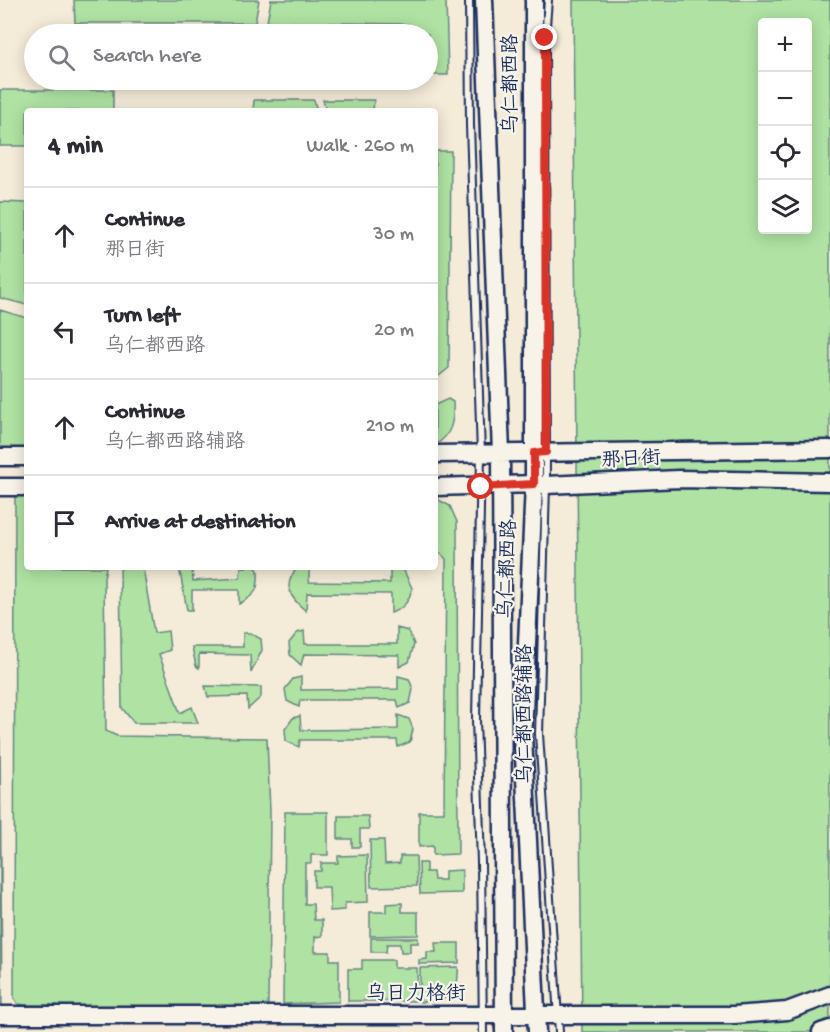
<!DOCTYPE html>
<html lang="en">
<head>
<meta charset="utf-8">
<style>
	:root { --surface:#fff; --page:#f7f7f7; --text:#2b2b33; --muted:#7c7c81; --line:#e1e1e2 }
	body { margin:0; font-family:"Gochi Hand","LXGW WenKai TC",sans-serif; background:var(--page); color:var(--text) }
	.controls { position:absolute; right:18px; top:18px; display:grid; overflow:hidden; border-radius:6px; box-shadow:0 3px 15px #0003 }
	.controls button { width:54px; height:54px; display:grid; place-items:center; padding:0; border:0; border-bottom:2px solid var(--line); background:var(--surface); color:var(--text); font:30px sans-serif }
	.stop { position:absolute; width:18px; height:18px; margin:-14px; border:4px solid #d93025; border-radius:50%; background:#fff }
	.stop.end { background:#d93025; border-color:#fff; box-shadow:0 2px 6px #0008 }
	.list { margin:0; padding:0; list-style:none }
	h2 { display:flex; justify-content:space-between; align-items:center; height:78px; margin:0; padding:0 24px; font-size:26px }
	h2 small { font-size:20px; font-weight:400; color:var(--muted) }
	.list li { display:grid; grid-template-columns:39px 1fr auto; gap:18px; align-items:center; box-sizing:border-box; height:96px; padding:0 24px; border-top:2px solid var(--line) }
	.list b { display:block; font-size:22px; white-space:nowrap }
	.list p { margin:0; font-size:20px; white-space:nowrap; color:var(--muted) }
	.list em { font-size:20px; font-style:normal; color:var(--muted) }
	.icon { flex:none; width:33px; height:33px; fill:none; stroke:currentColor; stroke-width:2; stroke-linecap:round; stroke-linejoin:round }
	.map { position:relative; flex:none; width:830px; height:1032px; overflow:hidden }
	.search { position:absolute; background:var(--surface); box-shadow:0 3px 15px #0003; left:24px; top:24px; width:414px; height:66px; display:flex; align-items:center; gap:15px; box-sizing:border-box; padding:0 21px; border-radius:33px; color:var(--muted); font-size:22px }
	.panel { position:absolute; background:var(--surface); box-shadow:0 3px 15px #0003; left:24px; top:108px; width:414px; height:462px; border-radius:6px }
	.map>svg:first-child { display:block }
</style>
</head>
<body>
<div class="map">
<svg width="830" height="1032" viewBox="0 0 830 1032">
	<rect width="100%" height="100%" fill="#f5ebd9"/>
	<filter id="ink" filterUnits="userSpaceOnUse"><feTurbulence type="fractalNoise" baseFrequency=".0167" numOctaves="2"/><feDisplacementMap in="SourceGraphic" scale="12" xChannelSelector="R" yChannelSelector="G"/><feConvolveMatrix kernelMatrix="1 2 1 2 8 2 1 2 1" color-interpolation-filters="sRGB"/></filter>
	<g filter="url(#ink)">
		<path fill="#afe2a3" stroke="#658880" stroke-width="1.5" fill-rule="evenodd" d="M74,0H259L255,23H75Z
			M271,0H446L448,75H428V34H409L408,24L267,22Z
			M573,0H830V1032H582ZM762,22H808V230H762Z
			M0,90H113V111H27V146H0Z
			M254,100H314L317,111H253Z
			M323,100H374L373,111H326Z
			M435,151H451L449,368L435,379Z
			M0,202L27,203V305L0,298Z
			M0,310L27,318V450H0Z
			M448,399L453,402C454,421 452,435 435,445V405Z
			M15,496H27V567H106L104,578L106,731L117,736L267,738L270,812L268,1008L26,1005L18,1004L14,998Z
			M435,498L450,506L457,522L458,854L433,855V846L419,847V812H444L446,559L435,548Z
			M123,567H150L143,568L154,633L168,631L170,650L159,654L180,713L192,707L198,723H134L122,708L120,570Z
			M179,567H192L193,581L240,578L241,567H255L258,570C259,590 257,594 239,604V590H192V610H187Z
			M298,567H309V582L390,583V567L404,571L412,588C409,602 404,608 391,613V594L307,593L306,611C289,597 282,585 298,567Z
			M397,628L408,631L414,644L409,662L399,667V655L304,654L301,665L290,655L289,643L297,633L304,631L305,644H397Z
			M243,633H250L261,639L262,650L251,673L250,655L199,654V668L196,666L192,647H243Z
			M398,676L409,679L413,689L410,703L399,708L397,700H300L299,707L287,701L285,689L293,679L301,677V690L398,689Z
			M205,686L261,687V697L248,709L247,696L208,697Z
			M398,715L409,719L413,729L410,742L398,747L397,740H300L299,747L286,741L285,729L293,718L300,716L301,730L398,729Z
			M0,734L2,1006H0Z
			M285,812H328V855H311V863H305V904H313L314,920H322V936L315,937V952H330V960H339V1002L283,1004Z
			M338,816H368L369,829H360V847H352V839H338Z
			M370,840H384L385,864L400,863V856H416L417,886L371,887Z
			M367,855L368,902L345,903V910L330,911L329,887H314V871H321V863H338V856Z
			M419,863H426V872H433L434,880H445V871L462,870V893L420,894Z
			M402,903V912H418V935L370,936V912H386V904Z
			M371,938H418V943H410V952H401L400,944H387L386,952H371Z
			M435,943H459V963L419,964V960L427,959V952H436Z
			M362,960H394V968H417L418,1001H348V969H362Z
			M458,967C460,998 446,1001 420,1002V968Z"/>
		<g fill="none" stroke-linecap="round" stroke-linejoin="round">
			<g stroke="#1b2f5e" stroke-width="10">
				<path id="lane" d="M469,0L470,125L481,454L476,720L481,862L483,1032
					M548,0L545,38L546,485L539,734L559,1032"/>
			</g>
			<g stroke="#1b2f5e" stroke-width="21">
				<path id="secondary" d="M484,0L501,453L504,1032
					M534,0V484L523,735L537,1032
					M435,454L830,449
					M0,457H27
					M0,487H27
					M435,487L534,484L546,485L679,479L830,482
					M0,1015H734L787,1011L830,995
					M821,1032L830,1029"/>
			</g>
			<use href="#lane" stroke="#f7f3e8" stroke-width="6"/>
			<use href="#secondary" stroke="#f7f3e8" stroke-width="16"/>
		</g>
	</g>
	<g fill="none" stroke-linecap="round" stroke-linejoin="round" filter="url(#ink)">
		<path stroke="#d93025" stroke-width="8" d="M481,487L534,484V453L546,452L545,38"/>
	</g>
	<g text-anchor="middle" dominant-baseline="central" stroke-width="4.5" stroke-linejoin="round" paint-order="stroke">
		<g font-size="20" fill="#1b2f5e" stroke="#f7f3e8">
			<text transform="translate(512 84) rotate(-90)">乌仁都西路</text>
			<text transform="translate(631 461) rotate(-3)">那日街</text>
			<text transform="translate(509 569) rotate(-87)">乌仁都西路</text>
			<text transform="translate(526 714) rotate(-90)">乌仁都西路辅路</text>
			<text x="416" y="995">乌日力格街</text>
		</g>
	</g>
</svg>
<div class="controls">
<button>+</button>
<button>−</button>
<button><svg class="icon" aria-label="locate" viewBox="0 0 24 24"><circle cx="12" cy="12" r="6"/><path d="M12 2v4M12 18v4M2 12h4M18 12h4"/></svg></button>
<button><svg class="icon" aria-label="layers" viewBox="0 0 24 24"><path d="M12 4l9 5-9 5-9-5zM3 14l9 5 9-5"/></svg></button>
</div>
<div class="stop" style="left:481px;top:487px"></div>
<div class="stop end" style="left:545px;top:38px"></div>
<div class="search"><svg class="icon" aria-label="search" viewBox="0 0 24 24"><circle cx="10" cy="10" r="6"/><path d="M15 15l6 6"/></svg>Search here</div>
<section class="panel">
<h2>4 min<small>Walk · 260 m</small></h2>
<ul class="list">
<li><svg class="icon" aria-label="ahead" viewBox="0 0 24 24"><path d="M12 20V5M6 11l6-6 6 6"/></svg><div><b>Continue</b><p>那日街</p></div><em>30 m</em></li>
<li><svg class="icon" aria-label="left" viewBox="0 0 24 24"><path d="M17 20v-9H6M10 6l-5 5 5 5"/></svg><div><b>Turn left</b><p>乌仁都西路</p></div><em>20 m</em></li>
<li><svg class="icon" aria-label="ahead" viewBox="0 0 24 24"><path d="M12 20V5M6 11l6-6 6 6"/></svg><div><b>Continue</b><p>乌仁都西路辅路</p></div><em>210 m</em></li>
<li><svg class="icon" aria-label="arrive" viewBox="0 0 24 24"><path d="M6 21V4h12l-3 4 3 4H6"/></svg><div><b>Arrive at destination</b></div></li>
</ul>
</section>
</div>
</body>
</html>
